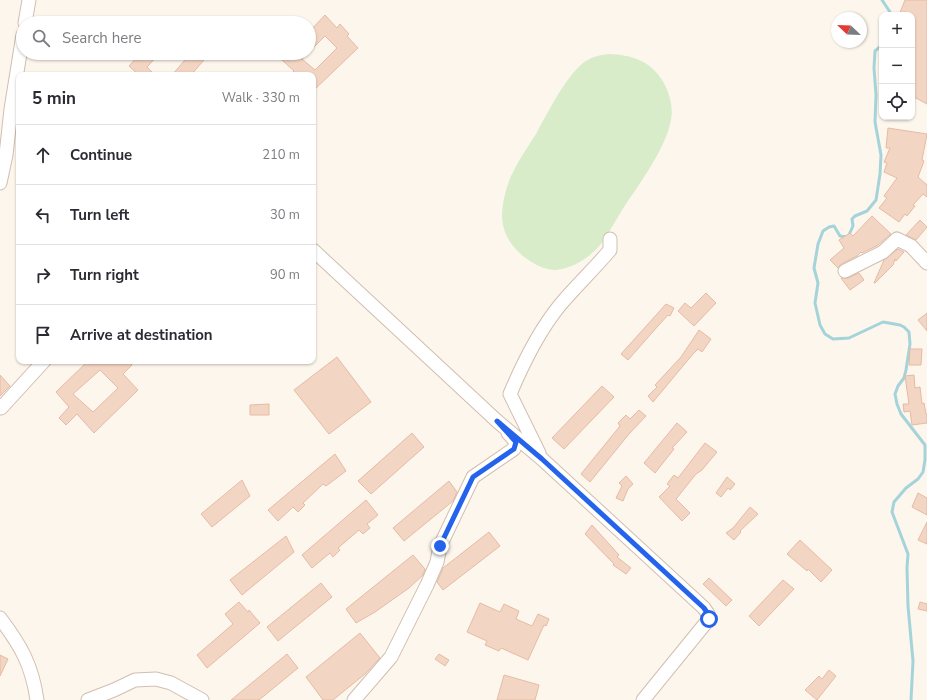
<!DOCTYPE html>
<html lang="en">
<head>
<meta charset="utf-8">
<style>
	:root { --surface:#fff; --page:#f2f2f3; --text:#2b2b33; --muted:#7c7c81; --line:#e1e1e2 }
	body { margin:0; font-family:"Nunito Sans",sans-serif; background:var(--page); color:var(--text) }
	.controls { position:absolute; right:12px; top:12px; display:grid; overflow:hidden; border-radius:8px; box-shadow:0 1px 3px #0004 }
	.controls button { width:36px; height:36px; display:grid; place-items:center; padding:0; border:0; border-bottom:1px solid var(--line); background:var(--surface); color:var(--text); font:20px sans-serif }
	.compass { position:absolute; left:831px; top:12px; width:36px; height:36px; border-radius:50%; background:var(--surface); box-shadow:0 1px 3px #0004; rotate:293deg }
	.stop { position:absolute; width:12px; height:12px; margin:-9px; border:3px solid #2563eb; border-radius:50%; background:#fff }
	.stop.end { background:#2563eb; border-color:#fff; box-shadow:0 1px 4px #0008 }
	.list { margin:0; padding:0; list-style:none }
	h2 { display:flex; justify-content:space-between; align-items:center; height:52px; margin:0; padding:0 16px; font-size:17px }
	h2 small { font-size:13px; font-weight:400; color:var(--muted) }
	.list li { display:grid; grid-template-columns:26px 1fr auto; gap:12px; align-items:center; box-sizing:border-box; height:60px; padding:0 16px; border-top:1px solid var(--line) }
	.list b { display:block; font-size:15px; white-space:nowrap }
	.list em { font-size:13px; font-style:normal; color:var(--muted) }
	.icon { flex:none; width:22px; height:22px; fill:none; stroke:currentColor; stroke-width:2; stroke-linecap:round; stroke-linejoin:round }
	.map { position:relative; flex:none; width:927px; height:700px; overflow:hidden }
	.search { position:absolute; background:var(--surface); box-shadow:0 1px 3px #0004; left:16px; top:16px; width:300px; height:44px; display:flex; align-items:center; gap:10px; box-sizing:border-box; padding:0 14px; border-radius:22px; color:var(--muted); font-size:15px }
	.panel { position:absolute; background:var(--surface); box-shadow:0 1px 3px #0004; left:16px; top:72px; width:300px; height:292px; border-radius:8px }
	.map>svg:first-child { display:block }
</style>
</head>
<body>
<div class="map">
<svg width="927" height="700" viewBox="0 0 927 700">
	<rect width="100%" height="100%" fill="#fdf6ec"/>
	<path fill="#d8ecc9" d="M610,54C630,55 648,60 660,77C668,88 674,106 671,120C666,148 640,183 624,207C614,222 605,243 591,254C582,262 568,269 556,270C544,270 532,263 523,256C511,246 503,234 502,217C502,204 506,188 511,176C518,161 527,148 536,134C547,114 565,78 582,64C590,57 599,55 610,54Z"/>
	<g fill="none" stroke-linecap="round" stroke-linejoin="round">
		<path stroke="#a5d3da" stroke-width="3" d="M882,0L890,12V15
			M882,45L875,51L874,68L876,95L875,122L881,155L880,174L876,200L867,211L855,216L852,219L853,226L848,237L840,236L834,226L829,227L823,231L818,244L814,268L818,283L815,303L820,325L825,334L833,339L849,338L883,322L900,325L904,327L909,332L910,344L906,370L904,378L898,386L895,394L897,404L901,414L925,445V460L923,472L918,479L906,488L894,502L892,512L908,554L907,568L908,606L913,661L911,700"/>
	</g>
	<path fill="#f3d5c3" stroke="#e6bba3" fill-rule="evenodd" d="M905,0H927V104L912,96V15H899Z
		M325,15L337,28L340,24L349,34L347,36L358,48L313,91V75H290L294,71L282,60L288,53H308L302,59L315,70L337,48L325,36L309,52V32Z
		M141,53H160L147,67L155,75H139L129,66Z
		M191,53H210L191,75H172Z
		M888,128L927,134L922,160L924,161L918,177L927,185V197L923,194L913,205L915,206L907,216L905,214L899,222L879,208L887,198L884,196L897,178L884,172L887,163L884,162L890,148H886Z
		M872,216L891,234L878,245L862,253L861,252L857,256L841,264L838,268L830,260L844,248L839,240L850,233L853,236Z
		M920,220L927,227L916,240L906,235Z
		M898,249L904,252L896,261L895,259L893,265L875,283H874L884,260Z
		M859,273L864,280L850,290L841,278H848Z
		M706,293L716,303L694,326L678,311L685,303L691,308Z
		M666,304L674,308L670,316L668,315L658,326L628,360L621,354Z
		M927,313V331L918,320Z
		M699,330L711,339L702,352L698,349L693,354L653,402L648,396L657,387L655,385L681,357Z
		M910,349H922L921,365H909Z
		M337,357L371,402L329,434L294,390Z
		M88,361H129L132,365L123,374L138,390L94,433L77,414L66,425L59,418L69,407L56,392ZM100,370L118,388L93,412L73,394Z
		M0,375L10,386L0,396Z
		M914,375L915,388L920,387L922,404L924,403L926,414H927V423L912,425L910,411L904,412L903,404H909L905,376Z
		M602,386L614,397L564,449L552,438Z
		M269,404V415H250V405Z
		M639,410L646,416L629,434L590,482L581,474L620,426L618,423L626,415L630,419Z
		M677,423L687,432L672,448L674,449L655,473L644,463Z
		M412,433L424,447L371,494L358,481Z
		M705,443L717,452L702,470L696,474L676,499L690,513L682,521L659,497L670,486L667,484L674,475L678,478Z
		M335,454L346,471L326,486L323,484L303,503L305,505L298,512L293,507L278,521L268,510Z
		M626,476L633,484L628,489L623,501L616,498L622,486L619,483Z
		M727,477L735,484L730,490L728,488L721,497L716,493Z
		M242,480L250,496L212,527L201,514Z
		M449,481L457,492L453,501L404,541L393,528Z
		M918,493L927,498V515L912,507Z
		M366,500L378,515L367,524L370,528L363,534L359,530L338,548L340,550L333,557L330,553L312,568L302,555Z
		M750,507L758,514L740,531L741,532L734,540L726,533L733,528Z
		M927,522V544L918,540Z
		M592,525L619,555L617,557L631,568L626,574L613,565L614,564L585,534Z
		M489,532L500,546L443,590L437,582L443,568Z
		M286,536L294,552L242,595L230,580Z
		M800,540L832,570L821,582L808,569L807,571L787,554Z
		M413,555L425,569L423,575L409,588L375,612L356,623L346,609Z
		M709,578L732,600L726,606L703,584Z
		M783,580L794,589L759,626L749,616Z
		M321,583L332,597L278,641L267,627Z
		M239,602L248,612L249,610L260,623L207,668L197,655L233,624L225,614Z
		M920,602L927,604V611L918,609Z
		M480,603L500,612L504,604L519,611L516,619L532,626L538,614L549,619L546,626L544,625L528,660L501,648L499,651L485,645L487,641L467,632Z
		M360,633L380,658L365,674L333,700H323L306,677Z
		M287,654L298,668L259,700H231Z
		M439,654L449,660L445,666L435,659Z
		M0,655L8,659L0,676Z
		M829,670L836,676L817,700L805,690L819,676L822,679Z
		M504,675L539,685L535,700H497Z"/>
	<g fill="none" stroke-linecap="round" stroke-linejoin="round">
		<g stroke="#d1beb0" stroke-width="15">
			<path id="minor" d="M25,23L29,0
				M0,183L6,155L11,109L23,35
				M313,250L497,421L542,459L704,608L708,614L709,619L643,700
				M845,271L883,252L897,239L911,246L927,263
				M1,408L44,361
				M539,453L510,394C523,363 538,332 560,305C576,286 594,269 610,250V239
				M0,618C21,646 32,665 37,700
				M88,700L114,690L135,680L156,679L171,683L202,700
				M354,700L391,657L427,585L437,562L440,546L473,477L514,449L516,442L508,433"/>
		</g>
		<use href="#minor" stroke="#fff" stroke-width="13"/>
	</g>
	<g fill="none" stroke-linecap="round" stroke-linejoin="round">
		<path stroke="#2563eb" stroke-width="5" d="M440,546L473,477L514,449L516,442L497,421L542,459L704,608L708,614L709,619"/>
	</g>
</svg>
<div class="controls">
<button>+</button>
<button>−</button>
<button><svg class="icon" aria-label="locate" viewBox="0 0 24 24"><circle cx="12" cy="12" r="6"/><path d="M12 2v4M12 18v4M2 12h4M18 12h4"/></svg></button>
</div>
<svg class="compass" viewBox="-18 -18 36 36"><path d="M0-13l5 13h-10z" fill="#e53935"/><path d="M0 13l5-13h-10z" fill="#7c7c81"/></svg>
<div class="stop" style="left:709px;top:619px"></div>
<div class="stop end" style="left:440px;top:546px"></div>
<div class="search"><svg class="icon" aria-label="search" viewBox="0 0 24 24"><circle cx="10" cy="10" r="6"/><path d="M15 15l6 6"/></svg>Search here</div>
<section class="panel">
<h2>5 min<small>Walk · 330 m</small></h2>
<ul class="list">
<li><svg class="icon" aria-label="ahead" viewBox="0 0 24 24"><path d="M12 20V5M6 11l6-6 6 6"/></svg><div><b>Continue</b></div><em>210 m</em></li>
<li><svg class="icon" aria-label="left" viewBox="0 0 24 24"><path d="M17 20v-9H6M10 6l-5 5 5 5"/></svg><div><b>Turn left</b></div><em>30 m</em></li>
<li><svg class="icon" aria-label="right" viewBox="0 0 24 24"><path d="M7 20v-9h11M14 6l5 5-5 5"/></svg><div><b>Turn right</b></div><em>90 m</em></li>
<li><svg class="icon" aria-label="arrive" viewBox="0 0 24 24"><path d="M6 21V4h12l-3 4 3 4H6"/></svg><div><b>Arrive at destination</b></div></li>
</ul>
</section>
</div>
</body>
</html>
